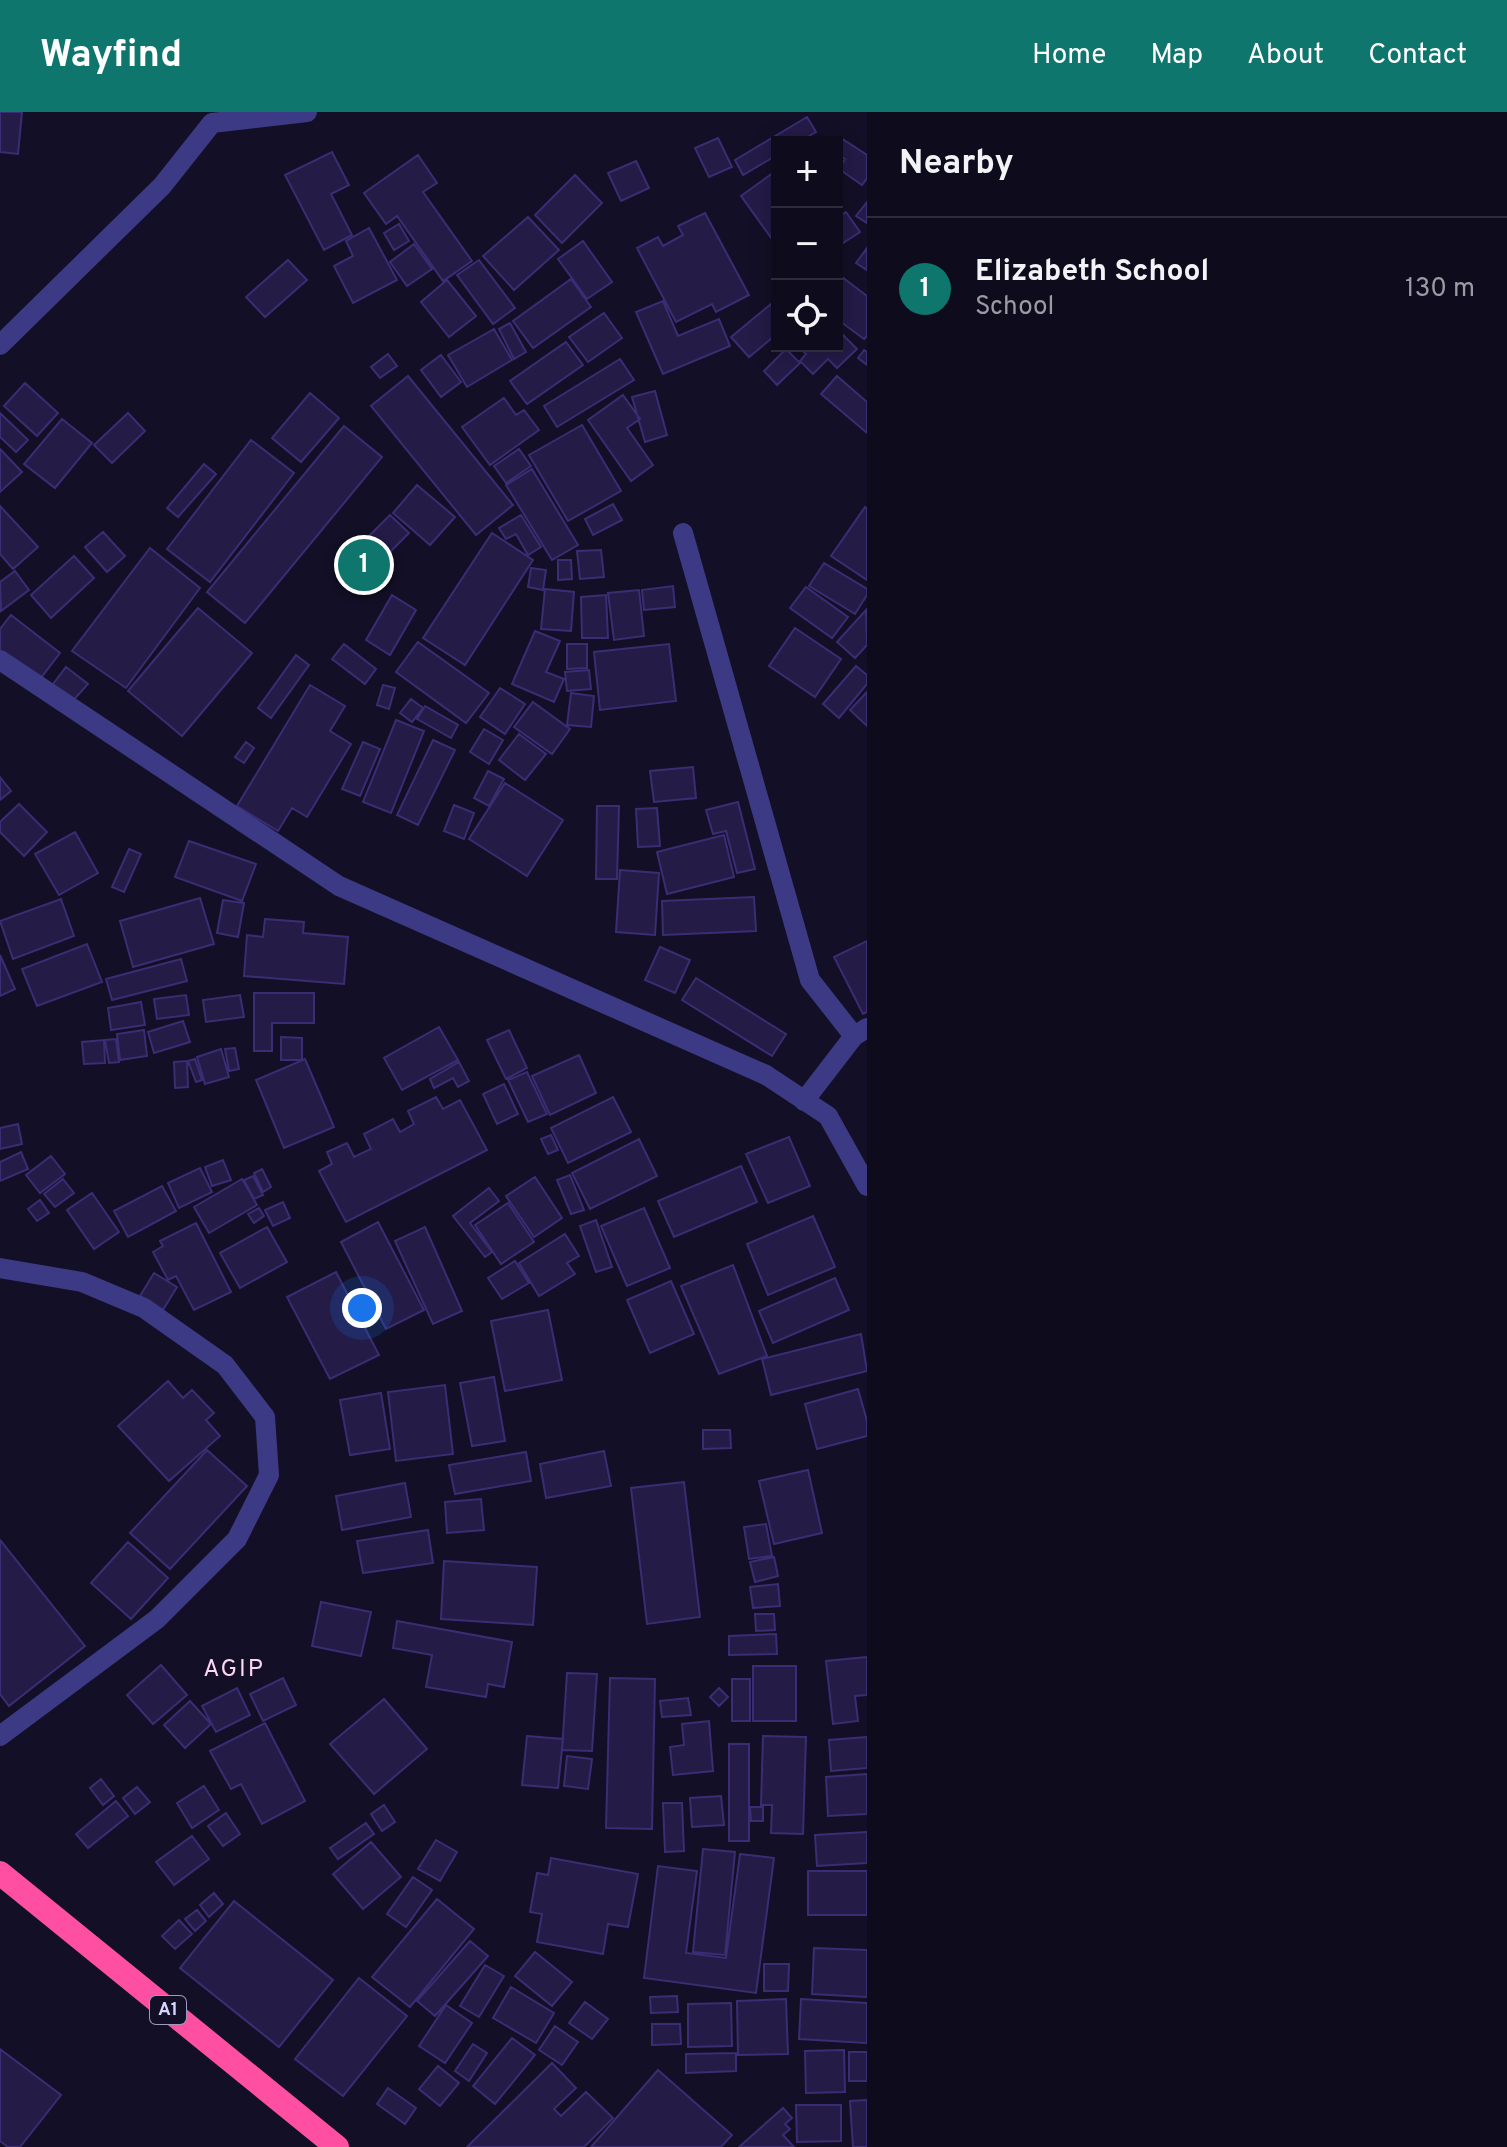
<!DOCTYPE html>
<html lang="en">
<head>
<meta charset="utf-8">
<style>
	:root { --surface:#0e0b1c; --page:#1c1929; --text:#f1f3f6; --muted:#9b9ba3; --line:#2e2b3b; --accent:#0f766e }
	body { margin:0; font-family:Overpass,sans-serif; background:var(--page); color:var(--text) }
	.controls { position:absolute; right:24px; top:24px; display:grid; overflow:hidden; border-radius:0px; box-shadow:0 4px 20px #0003 }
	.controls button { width:72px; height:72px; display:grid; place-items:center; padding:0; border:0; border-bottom:2px solid var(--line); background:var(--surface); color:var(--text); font:40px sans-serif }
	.you { position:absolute; left:362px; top:1196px; width:28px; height:28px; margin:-20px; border:6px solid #fff; border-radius:50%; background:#1a73e8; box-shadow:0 0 0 12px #1a73e833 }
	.badge { display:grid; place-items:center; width:52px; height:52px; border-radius:50%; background:var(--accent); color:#fff; font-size:26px; font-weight:700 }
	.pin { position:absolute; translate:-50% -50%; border:4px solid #fff; box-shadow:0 2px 8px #0006 }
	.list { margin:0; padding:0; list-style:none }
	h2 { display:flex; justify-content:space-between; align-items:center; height:104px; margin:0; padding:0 32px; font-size:34px }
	h2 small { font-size:26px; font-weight:400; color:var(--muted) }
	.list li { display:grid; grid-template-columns:52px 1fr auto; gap:24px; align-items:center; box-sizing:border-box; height:144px; padding:0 32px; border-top:2px solid var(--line) }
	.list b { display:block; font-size:30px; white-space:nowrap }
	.list p { margin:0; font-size:26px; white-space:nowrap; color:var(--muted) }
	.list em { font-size:26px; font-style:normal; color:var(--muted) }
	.icon { flex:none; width:44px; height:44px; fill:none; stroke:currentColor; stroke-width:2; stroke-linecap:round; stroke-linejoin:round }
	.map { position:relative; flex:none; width:867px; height:2035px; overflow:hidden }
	header { display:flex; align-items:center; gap:48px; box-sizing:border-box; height:112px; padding:0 40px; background:var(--accent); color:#fff }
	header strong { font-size:38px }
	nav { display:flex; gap:44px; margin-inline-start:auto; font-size:28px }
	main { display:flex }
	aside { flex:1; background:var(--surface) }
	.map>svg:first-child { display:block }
</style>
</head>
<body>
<header>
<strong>Wayfind</strong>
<nav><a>Home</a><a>Map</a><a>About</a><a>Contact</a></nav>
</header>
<main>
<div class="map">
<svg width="867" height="2035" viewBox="0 0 867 2035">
	<rect width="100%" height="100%" fill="#130f26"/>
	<path fill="#241b47" stroke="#3b2d73" stroke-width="2" d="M0,0H22L18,42L0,40Z
		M807,5L816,20L799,30H777V43L743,63L735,48Z
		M718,26L732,55L709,65L695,36Z
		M841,26L867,43V66L862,73L839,57L845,47L837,42V32Z
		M332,40L349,73L331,82L352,123L324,138L285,63Z
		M418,43L437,71L423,80L472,149L443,169L397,104L386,112L364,81Z
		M636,49L649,76L621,89L608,61Z
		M777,58V134L741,84Z
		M575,63L602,91L562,131L535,103Z
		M867,90V111L856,104Z
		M846,100L860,120L837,135V106Z
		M705,101L749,183L716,200L712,192L676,210L637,136L658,125L663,134L683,123L678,114Z
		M528,105L559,138L514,178L483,144Z
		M399,112L409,129L394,138L384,121Z
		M369,116L397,168L353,191L334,154L353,144L346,129Z
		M583,129L612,170L587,187L558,147Z
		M414,132L432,157L407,174L390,150Z
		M867,136V158L856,151Z
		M288,148L307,168L265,205L246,185Z
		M479,148L515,196L493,212L457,163Z
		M842,165L867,184V224L864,227L837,207V172Z
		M571,167L591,195L533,236L513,209Z
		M447,168L476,204L449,225L421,190Z
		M777,187V222L749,245L731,225Z
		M663,189L678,224L719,207L730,234L663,262L636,200Z
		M604,201L622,226L588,250L569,225Z
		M510,211L526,240L514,247L499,217Z
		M494,217L512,248L467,275L448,243Z
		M837,217L857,237L837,256L828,247L813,262L800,249L806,242L798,234H837Z
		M566,230L583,253L527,292L510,269Z
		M786,237L800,251L777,273L764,259Z
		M864,238L867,240V253L858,246Z
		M388,242L397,254L380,266L371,255Z
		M441,243L461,270L441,285L421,258Z
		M620,247L634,268L557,315L544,294Z
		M408,264L513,393L476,423L371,294Z
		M837,264L867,290V321L821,282Z
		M25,271L58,301L37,324L4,294Z
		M655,279L667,323L645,330L632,285Z
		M310,281L339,306L301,350L272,326Z
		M623,283L640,307L627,316L653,353L631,369L588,308Z
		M504,286L516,303L524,298L539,318L490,353L462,315Z
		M0,301L28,328L16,340L0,325Z
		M128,301L145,319L112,351L94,333Z
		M62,307L92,331L55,376L24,352Z
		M582,313L621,379L568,409L529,343Z
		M344,314L382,345L245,511L207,480Z
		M251,328L294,361L210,470L167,437Z
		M0,337L22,360L0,380Z
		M519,337L531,354L506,371L494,354Z
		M204,352L216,362L178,405L167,396Z
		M532,357L578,433L552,448L506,373Z
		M417,373L455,405L430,433L393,401Z
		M613,392L622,408L593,423L585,407Z
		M0,394L38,435L13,457L0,442Z
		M865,395L867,397V468L831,444Z
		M390,403L409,421L388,442L369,424Z
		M521,403L541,435L528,443L516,422L506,427L499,416Z
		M103,420L125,444L107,460L85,435Z
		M492,421L533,448L465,553L423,526Z
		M150,436L200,476L126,576L72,539Z
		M601,438L604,465L580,467L577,439Z
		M74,444L94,466L51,506L31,483Z
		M558,448H571L572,467L558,468Z
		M824,451L867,477V483L855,502L809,474Z
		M531,456L546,458L543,478L528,475Z
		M15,459L29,478L1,499L0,470Z
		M673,474L675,495L644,498L642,478Z
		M806,475L848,505L832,526L790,496Z
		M545,477L574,480L571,519L541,517Z
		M639,478L644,524L614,528L608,481Z
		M392,483L416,498L390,543L366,528Z
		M606,483L608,526H582L581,485Z
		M198,496L252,541L182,624L128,579Z
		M866,498L867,533L855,546L837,530Z
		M11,503L60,541L37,571L0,542V517Z
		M795,516L841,547L815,585L769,554Z
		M535,519L560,529L546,560L564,567L554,590L512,572Z
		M418,530L489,581L466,611L396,560Z
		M344,532L376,557L365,572L332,547Z
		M567,532H587V556L567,557Z
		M669,532L676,589L600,598L594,540Z
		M296,543L309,553L271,606L258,596Z
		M856,554L867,563V572L839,606L823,592Z
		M66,555L88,572L70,592L50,576Z
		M589,558L591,577L567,579L565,560Z
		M310,573L345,594L330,619L351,632L307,705L292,696L278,719L237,694Z
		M383,573L395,576L389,597L377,593Z
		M500,576L525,592L505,622L480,605Z
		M867,580V614L850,598Z
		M571,581L594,584L591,615L567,613Z
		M411,587L423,596L412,610L400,601Z
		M533,590L570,617L552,642L514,615Z
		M425,594L458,613L451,626L417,607Z
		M396,608L424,619L391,701L363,690Z
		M484,617L503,628L489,652L470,640Z
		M519,622L546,642L525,668L499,648Z
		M433,628L455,638L418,713L397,703Z
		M246,630L254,636L244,651L235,645Z
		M363,630L380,637L360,684L342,677Z
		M693,655L696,686L654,690L650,659Z
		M488,659L504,667L489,694L474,686Z
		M0,665L11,679L0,688Z
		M505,671L563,708L527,764L469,727Z
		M738,690L755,757L737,761L726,719L713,722L706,698Z
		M19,692L47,720L24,744L0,720V710Z
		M454,693L474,701L464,727L444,719Z
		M597,694H619L617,767H596Z
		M657,696L660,734L638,735L636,697Z
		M75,720L98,761L59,783L35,742Z
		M724,723L734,765L667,782L657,740Z
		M189,729L256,752L242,789L175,765Z
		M129,737L141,742L124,780L112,775Z
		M620,758L659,761L655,823L616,820Z
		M754,785L756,819L663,823L662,789Z
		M200,786L214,832L133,855L120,809Z
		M61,787L74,824L13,847L0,809Z
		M223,788L244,791L238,825L217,821Z
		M265,807L304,810L303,821L348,825L344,872L244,864L247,823L263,825Z
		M867,829V900L863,902L834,845Z
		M87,832L102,870L37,894L22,857Z
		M660,835L690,848L675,881L645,868Z
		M0,843L15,877L0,884Z
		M181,847L187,869L112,888L106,867Z
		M696,866L786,922L772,944L682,888Z
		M254,881H314V911H272V939H254Z
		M186,883L189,903L157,907L154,887Z
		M240,883L244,905L206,910L203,888Z
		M141,890L145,913L111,918L108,896Z
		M183,909L190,930L154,941L148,920Z
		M439,915L458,948L402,978L384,946Z
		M144,918L147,944L120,948L117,922Z
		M509,918L527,956L506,967L487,928Z
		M281,925L302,926V948H281Z
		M116,927L119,950L109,951L105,928Z
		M104,928L105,951L84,952L82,930Z
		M235,936L239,957L229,959L225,937Z
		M221,937L229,965L205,972L197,945Z
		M579,943L596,981L550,1003L532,964Z
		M195,947L202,968L196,970L188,949Z
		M305,947L334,1015L284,1036L256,968Z
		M187,949L188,975L175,976L174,950Z
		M459,950L469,969L458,975L453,966L434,976L430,967Z
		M527,960L547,1002L528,1010L508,968Z
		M504,972L518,1002L497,1012L483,982Z
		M436,985L443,997L460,988L487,1038L346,1110L319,1059L332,1052L327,1040L347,1031L354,1045L371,1037L364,1022L393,1007L400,1020L414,1012L408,999Z
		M613,985L631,1020L568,1051L551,1016Z
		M18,1012L22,1032L0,1037V1016Z
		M551,1023L558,1038L548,1042L541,1027Z
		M789,1025L810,1074L768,1091L746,1042Z
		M639,1027L657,1064L590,1097L572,1061Z
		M21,1040L28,1057L0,1069V1050Z
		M51,1044L65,1062L40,1081L26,1063Z
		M223,1048L231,1068L212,1074L205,1055Z
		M741,1054L757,1090L674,1125L658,1089Z
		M200,1056L212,1080L179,1096L168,1071Z
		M262,1057L271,1075L263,1080L254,1061Z
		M570,1063L584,1098L571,1102L557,1068Z
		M253,1064L263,1083L254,1087L244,1068Z
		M535,1065L562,1106L534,1125L506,1084Z
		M63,1067L74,1081L55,1095L44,1082Z
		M242,1067L257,1093L209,1121L194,1095Z
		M162,1074L176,1099L128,1125L114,1099Z
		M489,1076L499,1089L470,1111L492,1140L485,1145L453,1104Z
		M92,1081L119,1120L94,1137L67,1098Z
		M40,1088L49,1101L37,1109L28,1097Z
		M283,1090L290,1106L273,1114L265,1098Z
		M508,1091L534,1130L501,1152L475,1113Z
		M259,1096L264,1104L254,1111L248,1102Z
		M644,1096L670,1156L627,1174L601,1114Z
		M813,1104L835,1155L768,1183L747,1132Z
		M596,1108L612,1155L596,1160L580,1114Z
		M378,1110L424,1198L386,1217L341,1130Z
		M196,1111L231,1180L194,1198L176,1164L168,1168L153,1140L163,1134L160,1129Z
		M267,1115L287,1150L240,1176L220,1141Z
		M425,1115L462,1199L433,1212L395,1129Z
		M565,1122L579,1144L567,1151L575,1162L539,1184L519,1151Z
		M515,1149L529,1171L502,1187L488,1166Z
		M733,1153L767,1244L719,1262L681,1174Z
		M336,1160L379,1243L330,1267L287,1185Z
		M154,1161L177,1175L163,1198L140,1184Z
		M835,1166L849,1198L773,1231L759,1199Z
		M671,1169L694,1222L650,1241L627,1188Z
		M548,1198L562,1268L505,1279L491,1209Z
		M861,1222L867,1259L771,1283L762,1247Z
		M494,1265L505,1329L472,1334L460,1271Z
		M168,1269L183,1286L192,1278L214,1301L206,1308L220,1324L169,1369L118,1314Z
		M445,1273L453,1342L396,1349L388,1280Z
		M858,1277L867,1309V1324L817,1337L805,1292Z
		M381,1281L390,1337L350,1343L340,1288Z
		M703,1318H730L731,1336L703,1337Z
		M207,1338L247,1374L170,1457L130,1421Z
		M604,1339L611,1374L546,1386L540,1352Z
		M526,1340L531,1369L455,1382L449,1353Z
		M808,1358L822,1421L774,1432L759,1369Z
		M684,1370L700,1505L647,1512L631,1376Z
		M405,1371L411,1405L342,1418L336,1384Z
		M481,1387L484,1418L447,1421L445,1390Z
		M766,1412L772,1444L749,1447L744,1415Z
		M428,1418L433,1451L363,1461L357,1429Z
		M0,1428L85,1534L9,1594L0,1582Z
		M128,1430L168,1466L131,1507L91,1471Z
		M774,1445L778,1464L755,1470L750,1450Z
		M444,1449L537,1455L533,1513L441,1507Z
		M778,1472L780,1494L753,1496L750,1475Z
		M321,1490L371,1500L361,1544L312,1534Z
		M755,1502H774L775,1518L756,1519Z
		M397,1509L512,1530L504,1575L488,1572L486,1585L426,1575L432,1543L393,1536Z
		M776,1522L777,1542L729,1543V1524Z
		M867,1545V1583L855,1584L858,1609L833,1612L826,1549Z
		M161,1553L187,1583L153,1612L127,1583Z
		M753,1554H796V1609H753Z
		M567,1561L597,1562L592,1639L562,1638Z
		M283,1566L296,1593L263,1609L250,1582Z
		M610,1566L655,1567L652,1717L606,1716Z
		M732,1567H750V1609H732Z
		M237,1576L250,1603L216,1620L202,1594Z
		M719,1576L728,1585L719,1594L710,1585Z
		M688,1586L691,1603L662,1605L660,1589Z
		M384,1587L427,1637L374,1682L330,1632Z
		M190,1589L211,1612L185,1636L164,1613Z
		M709,1609L713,1659L673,1663L670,1635L684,1633L682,1612Z
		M265,1611L305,1689L262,1712L241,1672L231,1677L210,1639Z
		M527,1624L563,1627L558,1676L522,1673Z
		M763,1624L806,1625L803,1722L771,1721L772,1693H761Z
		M867,1625V1656L831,1659L829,1628Z
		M729,1632H749V1729H729Z
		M567,1644L592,1647L588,1677L564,1674Z
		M867,1662V1702L828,1704L826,1665Z
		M101,1667L114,1684L103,1693L90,1676Z
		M204,1674L219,1698L192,1716L177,1691Z
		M137,1675L150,1690L135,1702L123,1686Z
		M721,1684L724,1713L692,1715L690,1686Z
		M116,1689L128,1704L88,1736L76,1722Z
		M663,1691H682L684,1739L665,1740Z
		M384,1693L395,1710L382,1719L371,1702Z
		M750,1695H763V1709H751Z
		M226,1701L240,1722L223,1734L208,1714Z
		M366,1711L374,1722L338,1747L330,1736Z
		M867,1720V1751L817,1754L815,1723Z
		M192,1724L209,1747L174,1773L156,1750Z
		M436,1728L457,1740L440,1769L418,1757Z
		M371,1730L401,1765L363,1797L333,1762Z
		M703,1737L735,1740L725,1843L693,1840Z
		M740,1742L774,1746L756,1881L644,1866L658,1754L697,1759L686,1841L726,1846Z
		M551,1746L638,1762L628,1815L608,1812L603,1842L537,1830L542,1802L530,1800L537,1761L548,1763Z
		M808,1759H867V1803H808Z
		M413,1765L432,1778L406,1815L387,1802Z
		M214,1781L223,1792L209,1805L200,1793Z
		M437,1787L474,1817L410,1895L372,1865Z
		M234,1789L333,1868L279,1935L180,1856Z
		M197,1798L206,1809L195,1819L185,1807Z
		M179,1808L192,1822L175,1837L162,1824Z
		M470,1829L488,1844L435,1904L417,1889Z
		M814,1836L867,1838V1885L812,1882Z
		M535,1840L572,1870L552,1894L515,1864Z
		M764,1852H789L788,1879H764Z
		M485,1853L504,1864L479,1905L460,1894Z
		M359,1866L407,1904L343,1984L295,1947Z
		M511,1875L554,1901L536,1931L493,1906Z
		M677,1884L678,1900L651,1901L650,1885Z
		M786,1887L788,1942L738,1943L737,1889Z
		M801,1887L867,1891V1931L799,1927Z
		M585,1890L608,1907L592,1927L569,1911Z
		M731,1891L732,1934L688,1935V1892Z
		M446,1893L472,1911L445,1951L419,1934Z
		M652,1912H680L681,1932L652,1933Z
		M555,1914L578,1930L562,1953L539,1938Z
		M512,1926L535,1943L495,1992L473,1974Z
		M473,1932L487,1941L469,1969L455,1959Z
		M0,1937L61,1983L20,2035H8L0,2029Z
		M844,1938L845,1980L806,1981L805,1939Z
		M849,1940H867V1969H849Z
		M736,1941V1959L686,1961V1942Z
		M552,1951L576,1976L554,1997L561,2004L586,1980L613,2006L584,2035H467Z
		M438,1954L459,1971L440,1994L419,1977Z
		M658,1958L732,2023L721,2035H591Z
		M388,1976L416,1996L405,2012L377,1992Z
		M867,1988V2035H853L850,1989Z
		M796,1993H841V2029L797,2030Z
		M783,1996L792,2006L785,2012L790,2017L783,2023L794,2035H739Z"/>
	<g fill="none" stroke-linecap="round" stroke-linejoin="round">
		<path stroke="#3d3a85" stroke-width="20" d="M0,233L162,74L212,11L307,0
			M683,421L810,868L854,924
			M0,548L339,774L766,963L828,1004L867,1074
			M804,989L854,924L867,916
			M0,1156L82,1170L144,1196L225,1253L265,1305L269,1363L237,1427L157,1507L0,1624"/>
		<path stroke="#ff4fa3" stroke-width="24" d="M0,1761L337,2035"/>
	</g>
	<g text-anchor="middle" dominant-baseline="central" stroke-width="6" stroke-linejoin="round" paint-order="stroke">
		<rect fill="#130f26" stroke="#9e99be" stroke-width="2" x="150" y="1884" width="36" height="28" rx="6"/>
		<g font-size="18" font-weight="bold" fill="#d9d4ff">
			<text x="168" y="1898">A1</text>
		</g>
		<g font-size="24" letter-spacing="2" fill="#ffd6f0" stroke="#130f26">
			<text x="234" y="1558">AGIP</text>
		</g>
	</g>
</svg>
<div class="controls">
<button>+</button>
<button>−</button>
<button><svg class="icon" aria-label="locate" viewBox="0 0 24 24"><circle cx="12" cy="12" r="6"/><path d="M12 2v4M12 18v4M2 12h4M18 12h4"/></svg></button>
</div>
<div class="you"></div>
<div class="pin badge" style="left:364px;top:453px">1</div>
</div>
<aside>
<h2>Nearby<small></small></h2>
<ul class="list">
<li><span class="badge">1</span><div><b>Elizabeth School</b><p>School</p></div><em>130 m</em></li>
</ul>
</aside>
</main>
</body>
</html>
